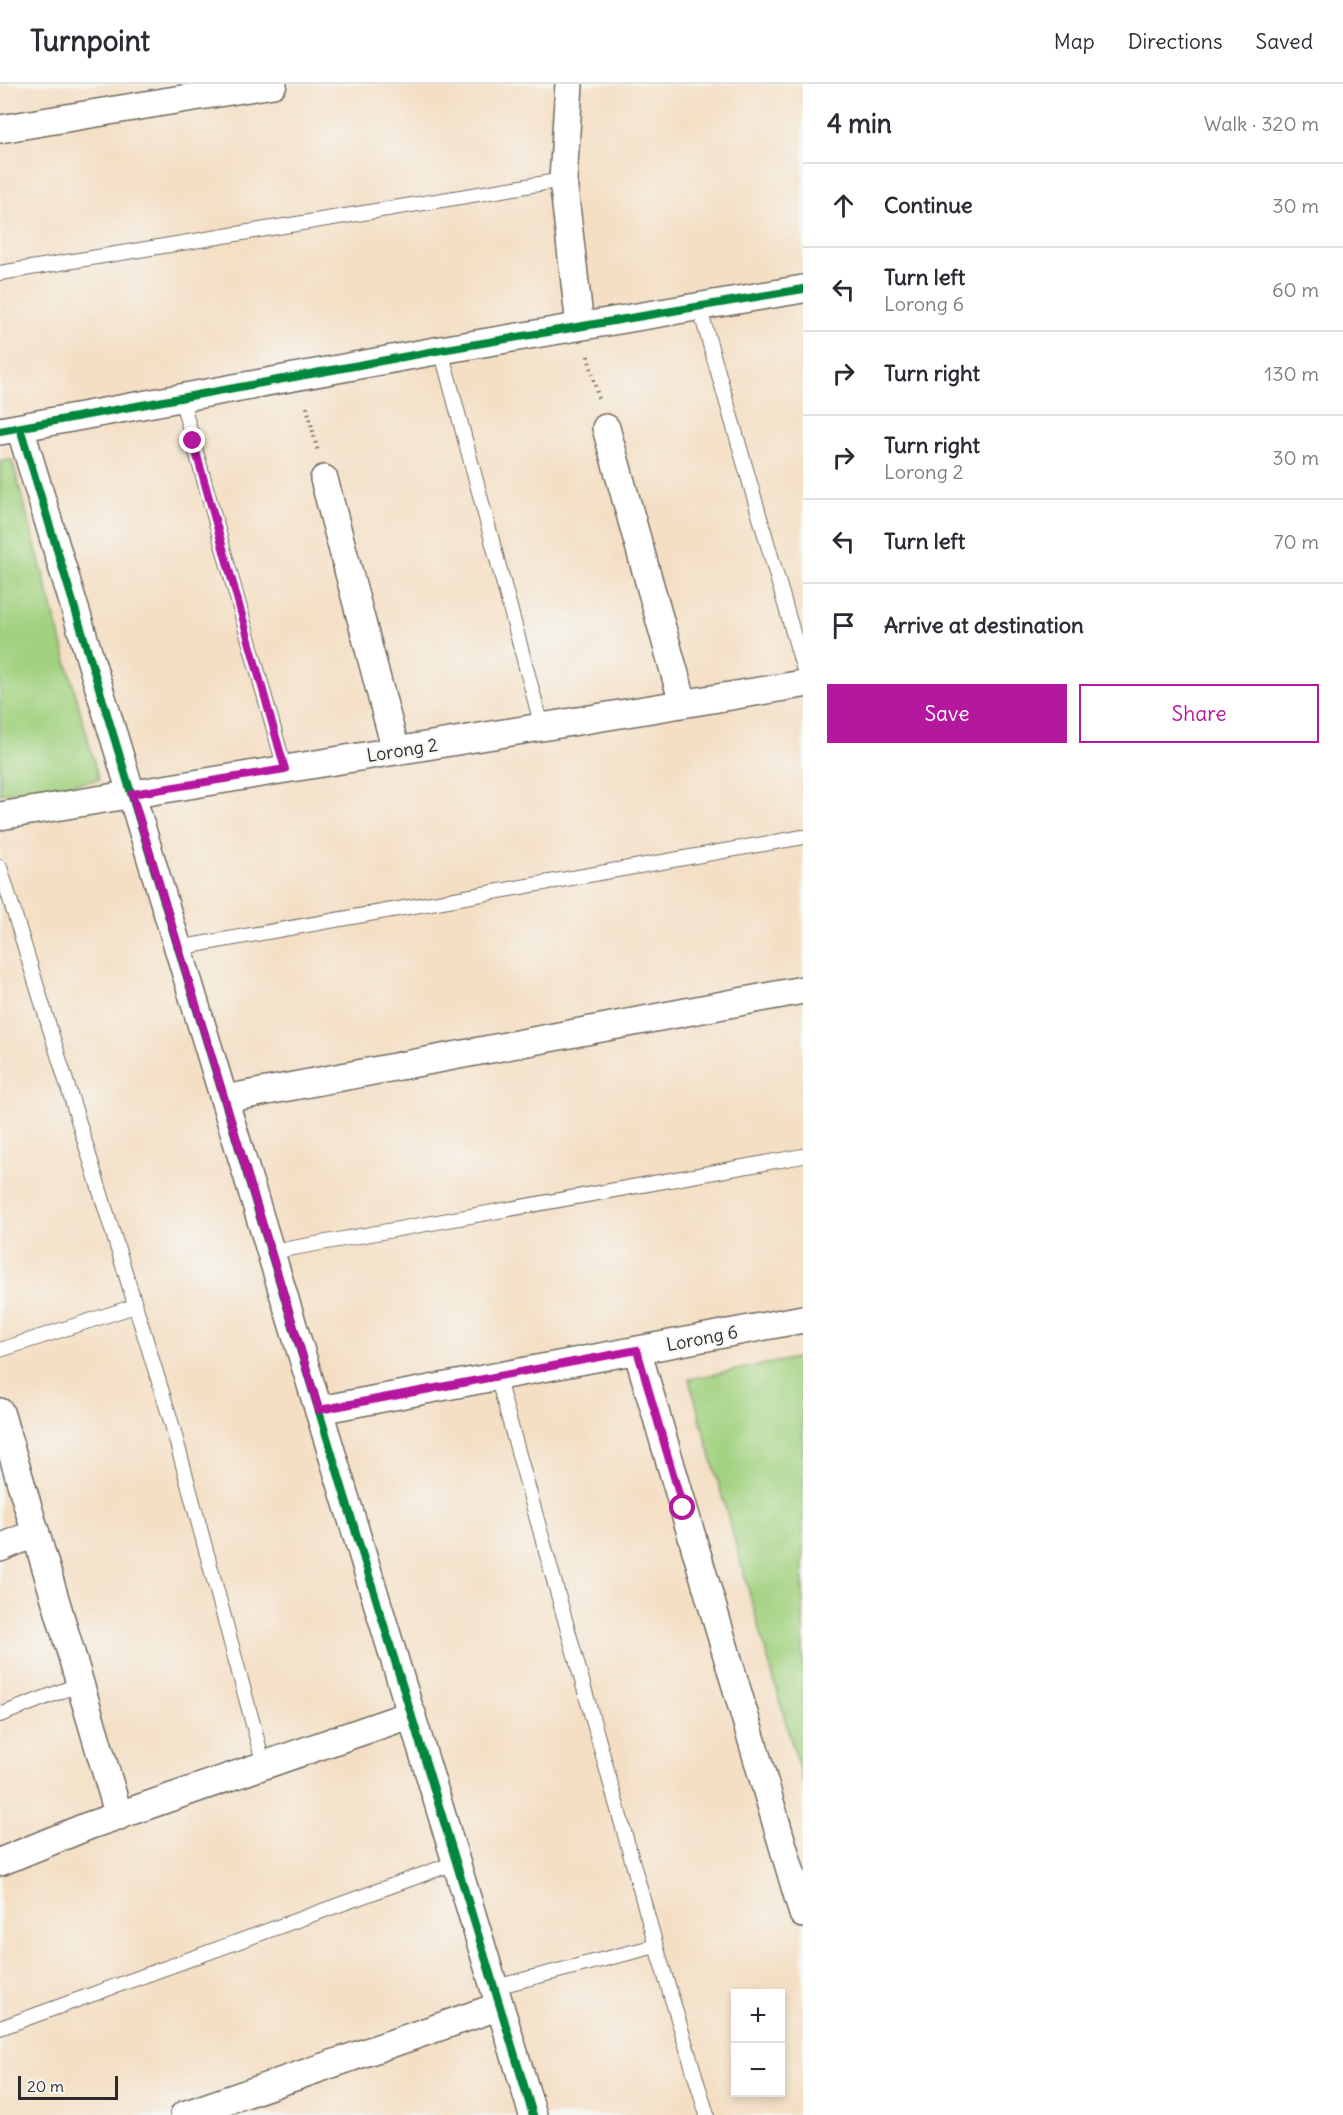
<!DOCTYPE html>
<html lang="en">
<head>
<meta charset="utf-8">
<style>
	:root { --surface:#fff; --page:#f2f2f3; --text:#2b2b33; --muted:#7c7c81; --line:#e1e1e2; --accent:#b5179e }
	body { margin:0; font-family:Delius,sans-serif; background:var(--page); color:var(--text) }
	.controls { position:absolute; right:18px; bottom:18px; display:grid; overflow:hidden; border-radius:0px; box-shadow:0 3px 9px #0003 }
	.controls button { width:54px; height:54px; display:grid; place-items:center; padding:0; border:0; border-bottom:2px solid var(--line); background:var(--surface); color:var(--text); font:30px sans-serif }
	.scale { position:absolute; left:18px; bottom:15px; width:100px; box-sizing:border-box; padding-left:6px; border:3px solid #2b2b2b; border-top:0; font-size:16px; line-height:21px; white-space:nowrap; color:#2b2b2b; -webkit-text-stroke:4px #f6f6f2; paint-order:stroke }
	.stop { position:absolute; width:18px; height:18px; margin:-14px; border:4px solid #b5179e; border-radius:50%; background:#fff }
	.stop.end { background:#b5179e; border-color:#fff; box-shadow:0 2px 6px #0008 }
	.list { margin:0; padding:0; list-style:none }
	h2 { display:flex; justify-content:space-between; align-items:center; height:78px; margin:0; padding:0 24px; font-size:26px }
	h2 small { font-size:20px; font-weight:400; color:var(--muted) }
	.list li { display:grid; grid-template-columns:39px 1fr auto; gap:18px; align-items:center; box-sizing:border-box; height:84px; padding:0 24px; border-top:2px solid var(--line) }
	.list b { display:block; font-size:22px; white-space:nowrap }
	.list p { margin:0; font-size:20px; white-space:nowrap; color:var(--muted) }
	.list em { font-size:20px; font-style:normal; color:var(--muted) }
	.actions { display:flex; gap:12px; padding:18px 24px }
	.actions a { flex:1; padding:14px 0; border:2px solid var(--accent); border-radius:0px; text-align:center; font-size:21px; color:var(--accent) }
	.actions .main { background:var(--accent); color:#fff }
	.icon { flex:none; width:33px; height:33px; fill:none; stroke:currentColor; stroke-width:2; stroke-linecap:round; stroke-linejoin:round }
	.map { position:relative; flex:none; width:803px; height:2031px; overflow:hidden }
	header { display:flex; align-items:center; gap:36px; box-sizing:border-box; height:84px; padding:0 30px; background:var(--surface); border-bottom:2px solid var(--line) }
	header strong { font-size:28px }
	nav { display:flex; gap:33px; margin-inline-start:auto; font-size:21px }
	main { display:flex }
	aside { flex:1; background:var(--surface) }
	.map>svg:first-child { display:block }
</style>
</head>
<body>
<header>
<strong>Turnpoint</strong>
<nav><a>Map</a><a>Directions</a><a>Saved</a></nav>
</header>
<main>
<div class="map">
<svg width="803" height="2031" viewBox="0 0 803 2031">
	<rect width="100%" height="100%" fill="#f6f6f2"/>
	<filter id="ink" filterUnits="userSpaceOnUse"><feTurbulence type="fractalNoise" baseFrequency=".0167" numOctaves="2"/><feDisplacementMap in="SourceGraphic" scale="12" xChannelSelector="R" yChannelSelector="G"/><feConvolveMatrix kernelMatrix="1 2 1 2 8 2 1 2 1" color-interpolation-filters="sRGB"/></filter>
	<filter id="wash" filterUnits="userSpaceOnUse"><feTurbulence type="fractalNoise" baseFrequency=".008" numOctaves="4" result="noise"/><feDisplacementMap in="SourceGraphic" scale="24" xChannelSelector="R" yChannelSelector="G"/><feGaussianBlur stdDeviation="1.35" result="paint"/><feColorMatrix in="noise" values="0 0 0 0 0 0 0 0 0 0 0 0 0 0 0 0 0 1.4 0 .05"/><feComposite in="paint" operator="in"/></filter>
	<g filter="url(#wash)">
		<rect width="100%" height="100%" fill="#f4dfc4"/>
		<path fill="#a2d280" stroke="#667e56" stroke-width="1.5" d="M12,376L99,696L0,710V377Z
			M803,1273V1699L689,1295Z"/>
	</g>
	<g filter="url(#ink)">
		<g fill="none" stroke-linecap="round" stroke-linejoin="round">
			<g stroke="#716a61" stroke-width="16">
				<path id="service" d="M0,189L563,96
					M699,222L803,583
					M441,266L542,643
					M181,314L285,685
					M0,783L171,1337L264,1681
					M178,864L803,753
					M271,1168L803,1072
					M0,1266L135,1222
					M497,1292L656,1862L707,2031
					M0,1631L80,1600
					M495,1903L656,1862
					M0,1944L457,1778"/>
			</g>
			<g stroke="#716a61" stroke-width="30">
				<path id="minor" d="M569,0L563,96L580,242
					M0,45L273,0
					M20,344L533,2031
					M606,344L683,619
					M0,347L441,266L803,205
					M324,395L396,667
					M0,732L803,600
					M225,1015L803,906
					M637,1266L803,1830
					M319,1326L803,1235
					M0,1328L119,1732
					M0,1464L36,1449
					M0,1778L88,1742L412,1630
					M184,2031L500,1922"/>
			</g>
			<path stroke="#716a61" stroke-width="4" stroke-dasharray="1.5 4.5" stroke-linecap="butt" d="M588,272L599,317
				M307,323L318,368"/>
			<use href="#service" stroke="#fff" stroke-width="14"/>
			<use href="#minor" stroke="#fff" stroke-width="27"/>
			<g stroke="#f6f6f2" stroke-width="11">
				<path id="cycleway" d="M20,344L533,2031
					M0,347L441,266L803,205"/>
			</g>
			<use href="#cycleway" stroke="#00873e" stroke-width="8"/>
		</g>
	</g>
	<g fill="none" stroke-linecap="round" stroke-linejoin="round" filter="url(#ink)">
		<path stroke="#b5179e" stroke-width="8" d="M193,357L285,685L132,710L319,1326L637,1266L683,1424"/>
	</g>
	<g text-anchor="middle" dominant-baseline="central" stroke-width="4.5" stroke-linejoin="round" paint-order="stroke">
		<g font-size="18" fill="#2b2b2b" stroke="#f6f6f2">
			<text transform="translate(402 666) rotate(-9)">Lorong 2</text>
			<text transform="translate(702 1254) rotate(-11)">Lorong 6</text>
		</g>
	</g>
</svg>
<div class="controls">
<button>+</button>
<button>−</button>
</div>
<div class="scale">20 m</div>
<div class="stop" style="left:683px;top:1424px"></div>
<div class="stop end" style="left:193px;top:357px"></div>
</div>
<aside>
<h2>4 min<small>Walk · 320 m</small></h2>
<ul class="list">
<li><svg class="icon" aria-label="ahead" viewBox="0 0 24 24"><path d="M12 20V5M6 11l6-6 6 6"/></svg><div><b>Continue</b></div><em>30 m</em></li>
<li><svg class="icon" aria-label="left" viewBox="0 0 24 24"><path d="M17 20v-9H6M10 6l-5 5 5 5"/></svg><div><b>Turn left</b><p>Lorong 6</p></div><em>60 m</em></li>
<li><svg class="icon" aria-label="right" viewBox="0 0 24 24"><path d="M7 20v-9h11M14 6l5 5-5 5"/></svg><div><b>Turn right</b></div><em>130 m</em></li>
<li><svg class="icon" aria-label="right" viewBox="0 0 24 24"><path d="M7 20v-9h11M14 6l5 5-5 5"/></svg><div><b>Turn right</b><p>Lorong 2</p></div><em>30 m</em></li>
<li><svg class="icon" aria-label="left" viewBox="0 0 24 24"><path d="M17 20v-9H6M10 6l-5 5 5 5"/></svg><div><b>Turn left</b></div><em>70 m</em></li>
<li><svg class="icon" aria-label="arrive" viewBox="0 0 24 24"><path d="M6 21V4h12l-3 4 3 4H6"/></svg><div><b>Arrive at destination</b></div></li>
</ul>
<div class="actions"><a class="main">Save</a><a>Share</a></div>
</aside>
</main>
</body>
</html>
